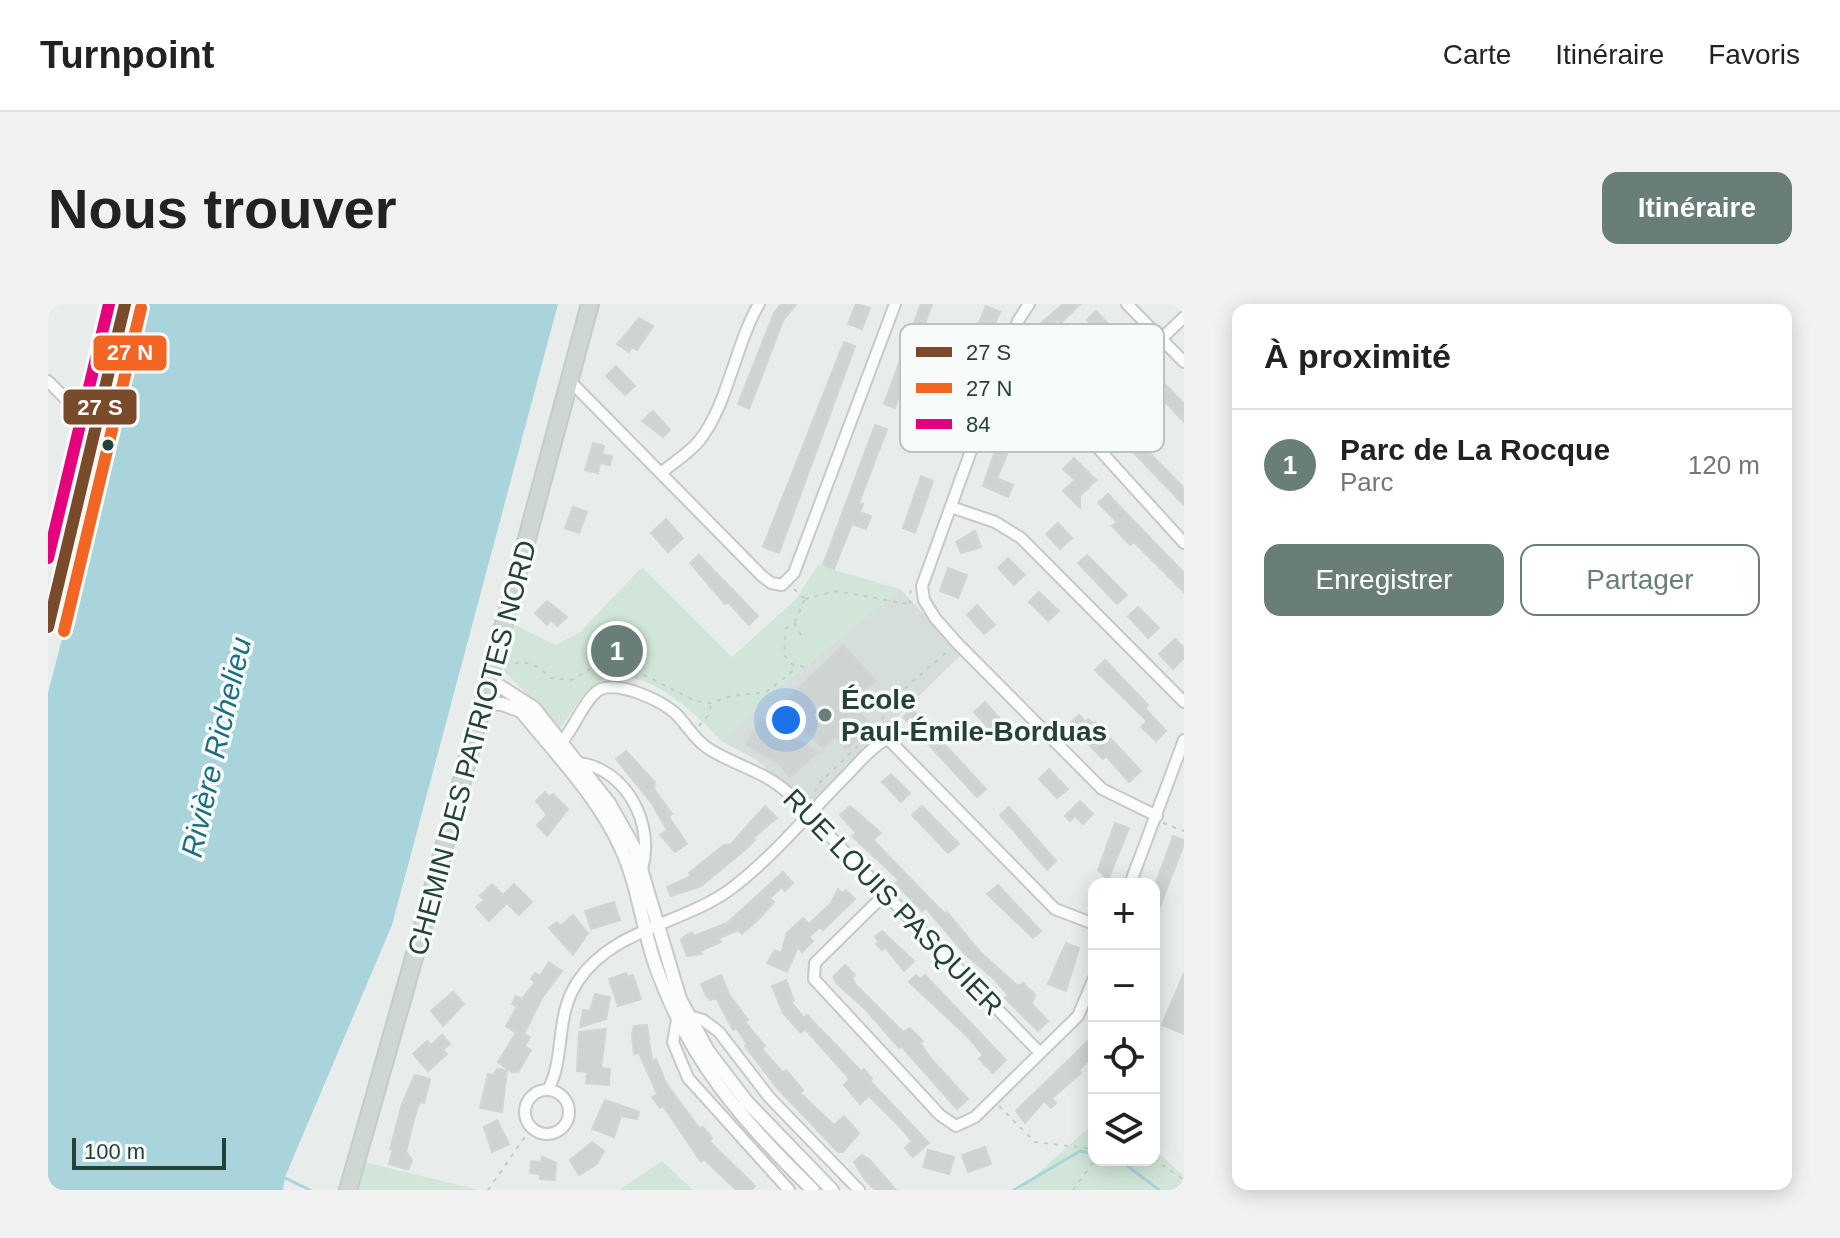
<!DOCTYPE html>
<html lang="fr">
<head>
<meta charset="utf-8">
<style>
	:root { --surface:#fff; --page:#f2f2f2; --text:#222; --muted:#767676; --line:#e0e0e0; --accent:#697e78 }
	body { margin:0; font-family:Helvetica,sans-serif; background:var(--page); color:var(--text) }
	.controls { position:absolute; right:24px; bottom:24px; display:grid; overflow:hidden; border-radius:16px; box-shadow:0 4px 20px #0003 }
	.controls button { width:72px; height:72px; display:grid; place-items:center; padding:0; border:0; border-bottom:2px solid var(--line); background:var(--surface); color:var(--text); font:40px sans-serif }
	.scale { position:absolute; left:24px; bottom:20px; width:154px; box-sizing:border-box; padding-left:8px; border:4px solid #24423a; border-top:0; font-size:22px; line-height:28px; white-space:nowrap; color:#24423a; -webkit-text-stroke:6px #f7fbf9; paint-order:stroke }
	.you { position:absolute; left:738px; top:416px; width:28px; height:28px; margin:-20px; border:6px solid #fff; border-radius:50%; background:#1a73e8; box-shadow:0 0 0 12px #1a73e833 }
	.badge { display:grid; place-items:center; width:52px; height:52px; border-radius:50%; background:var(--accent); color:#fff; font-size:26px; font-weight:700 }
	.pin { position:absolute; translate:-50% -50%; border:4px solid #fff; box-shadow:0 2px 8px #0006 }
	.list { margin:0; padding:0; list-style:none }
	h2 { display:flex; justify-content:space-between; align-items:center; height:104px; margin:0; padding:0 32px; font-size:34px }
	h2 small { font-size:26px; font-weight:400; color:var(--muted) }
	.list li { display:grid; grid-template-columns:52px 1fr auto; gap:24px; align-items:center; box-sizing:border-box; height:112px; padding:0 32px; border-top:2px solid var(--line) }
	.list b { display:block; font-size:30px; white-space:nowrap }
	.list p { margin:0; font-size:26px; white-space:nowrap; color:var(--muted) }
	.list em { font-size:26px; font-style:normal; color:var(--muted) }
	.actions { display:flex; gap:16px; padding:24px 32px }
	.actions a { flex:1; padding:18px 0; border:2px solid var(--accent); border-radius:16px; text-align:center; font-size:28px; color:var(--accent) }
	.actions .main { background:var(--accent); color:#fff }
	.icon { flex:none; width:44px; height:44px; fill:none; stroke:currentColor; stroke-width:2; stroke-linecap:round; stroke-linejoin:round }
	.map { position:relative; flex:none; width:1136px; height:886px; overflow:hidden; border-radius:16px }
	header { display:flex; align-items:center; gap:48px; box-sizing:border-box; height:112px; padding:0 40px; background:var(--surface); border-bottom:2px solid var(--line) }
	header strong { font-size:38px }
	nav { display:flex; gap:44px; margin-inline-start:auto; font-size:28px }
	.intro { display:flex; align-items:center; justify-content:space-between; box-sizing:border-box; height:192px; padding:0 48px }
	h1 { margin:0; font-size:56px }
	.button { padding:20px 36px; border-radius:16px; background:var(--accent); color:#fff; font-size:28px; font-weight:700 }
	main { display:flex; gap:48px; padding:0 48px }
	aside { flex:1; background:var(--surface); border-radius:16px; box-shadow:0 4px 20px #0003 }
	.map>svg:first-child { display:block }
</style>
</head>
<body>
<header>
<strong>Turnpoint</strong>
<nav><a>Carte</a><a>Itinéraire</a><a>Favoris</a></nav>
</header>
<div class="intro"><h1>Nous trouver</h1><a class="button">Itinéraire</a></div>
<main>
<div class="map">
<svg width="1136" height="886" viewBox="0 0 1136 886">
	<rect width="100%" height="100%" fill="#e8edeb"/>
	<path fill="#d6dedb" d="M852,285L914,350L759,501L707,455L673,437L730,384Z"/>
	<path fill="#d1e6d8" d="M770,261L852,285L730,384L673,437C647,408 584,347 542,384C531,394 522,412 512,424L456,367L467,321L508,341L532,328L594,263L684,353L748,295Z
		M1046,819V856H1106V845L1136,872V886H971Z
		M312,857L431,886H304Z
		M614,857L645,886H571Z"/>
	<path fill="#a9d4db" d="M101,0H510L344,621L237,873L235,886H0V389Z"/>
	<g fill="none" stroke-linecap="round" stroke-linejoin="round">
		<path stroke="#a9d4db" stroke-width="3" d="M1072,856L1111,886
			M233,872L262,886
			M966,886L1032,847L1046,850"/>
	</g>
	<path fill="#cfd4d2" stroke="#d1d6d4" stroke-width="2" d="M733,0H748L735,17L701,105L690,100L726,9Z
		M808,0L822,4L814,25L800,20Z
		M873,0H884L847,104L836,100Z
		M1015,0H1032L1013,19L1009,15L1000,40L988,36L994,18Z
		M938,2L952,8L936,46L922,40Z
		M1048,7L1136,100V118L1088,67L1085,70L1075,60L1077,58L1055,35L1039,16Z
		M591,14L605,22L589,46L584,43L581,48L569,40Z
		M796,38L807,42L731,249L715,243Z
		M568,62L587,82L577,91L558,72Z
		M605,107L622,126L615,133L594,117Z
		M827,121L839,125L811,199L815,200L812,208L823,212L818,225L804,220L786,265L775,261Z
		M1090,137L1136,184V201L1082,145Z
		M950,138L962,143L949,174L965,181L960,193L935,182Z
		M545,139L556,142L554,150L564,152L562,161L552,159L550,169L537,166Z
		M1026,154L1048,176L1032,192V204L1015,187L1027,176L1015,165Z
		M873,172L885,177L867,229L855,224Z
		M1060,190L1136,269V288L1086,238L1082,241L1064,222L1069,218L1050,199Z
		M525,203L539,208L531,229L517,224Z
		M618,215L635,234L620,248L603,229Z
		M1010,219L1024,234L1012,245L998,230Z
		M927,227L933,243L913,249L908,238Z
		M651,251L710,312L701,321L680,298L677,300L642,259Z
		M1039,251L1079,291L1069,300L1030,259Z
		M960,254L977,271L966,281L950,264Z
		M900,264L919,271L910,294L892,287Z
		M991,288L1011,307L1000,317L981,298Z
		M499,297L519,313L509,322L503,316L499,321L487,309Z
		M929,301L947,321L936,330L919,311Z
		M1090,303L1111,324L1100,334L1080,312Z
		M1127,335L1136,344V354L1125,365L1111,350Z
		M795,341L828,377L802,399L825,422L798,445L787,433L775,444L732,402Z
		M1057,356L1100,401L1097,404L1118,427L1108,437L1093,423L1099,417L1047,366Z
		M937,398L956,419L945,429L926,408Z
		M864,405L938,485L929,493L855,413Z
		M1031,411L1037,418L1040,415L1045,420L1047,418L1093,467L1081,478L1058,452L1055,455L1021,420Z
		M713,414L770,448L742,473L730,459L698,441Z
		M578,447L607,478L606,485L624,510L621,513L639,540L627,548L612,531L619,526L604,500L568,455Z
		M1001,465L1020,485L1009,494L991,475Z
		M843,470L862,489L853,498L834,478Z
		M497,488L501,493L505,490L520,505L499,532L489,521L499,511L488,497Z
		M1032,497L1045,510L1035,520L1027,512L1022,517L1017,512Z
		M717,502L729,514L705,534L707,536L698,545L653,582L623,592L619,583L643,572L641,569L676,541L683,540Z
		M802,502L833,529L825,536L897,610L899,608L932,648L970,682L975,679L987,691L984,700L1000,717L990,727L957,694L960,691L946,675L916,649L878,604L874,607L847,579L851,576L804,532L808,529L792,511Z
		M874,502L911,540L900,549L864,511Z
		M961,503L1008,557L999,566L952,511Z
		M1067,519L1081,524L1060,576L1050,566Z
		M1125,532L1136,536V540L1106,618V584Z
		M735,568L745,579L737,587L734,583L722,594L726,598L712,614L694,630L690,626L671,634L673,638L652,647L654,650L639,652L633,636L638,631L644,628L646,632L679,619Z
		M444,580L455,591L466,580L484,598L471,611L459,599L441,617L428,603L436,596L432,592Z
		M950,581L993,627L985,634L939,590Z
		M790,585L794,589L798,586L807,595L775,626L772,623L761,633L765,637L754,648L750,643L739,668L719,659L727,646L733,649L739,629L755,614L761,620L783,599Z
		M566,598L572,616L543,625L537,607Z
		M525,611L540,629L525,651L501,624L509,618L513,622Z
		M834,627L866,657L856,667L837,643L834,646L828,640L831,638L827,633Z
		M1018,639L1031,644L1018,687L1000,680Z
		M501,658L514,667L494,694L476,730L482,733L477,742L483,746L470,768H464L450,758L468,729L458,722L469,703L464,700L468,692L474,695L487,678L483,675L487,669L492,672Z
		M797,661L807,671L804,674L808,681L855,728L862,724L875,737L872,739L885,757L920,795L909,805L853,742L851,744L818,706L788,679L785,673Z
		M578,669L579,673L585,671L593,695L570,702L561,675Z
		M1136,669V730L1114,721Z
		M673,671L681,690L700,716L697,718L717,742L714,745L735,769L738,766L755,786L752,789L786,821L796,812L811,829L795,848H790L729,784L697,742L699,740L688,724L685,726L668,694L662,696L658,692L653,680Z
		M868,671L872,675L877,671L958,756L945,769L931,755L935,751L920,733L861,678Z
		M738,676L746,697L743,698L756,714L759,711L813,767L816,765L824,775L822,777L881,839L865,853L857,844L864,837L853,824L821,792L812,800L796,781L801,776L798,771L757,725L753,729L735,709L724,682Z
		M405,688L416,700L395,722L383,707Z
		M547,690L562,693L558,715L532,723L535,706L542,707Z
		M599,721L604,757L608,755L618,779L652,825L655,823L664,834L661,837L707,882L703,886H688L656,855L653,858L615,802L612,804L604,793L609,790L607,785L591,749L586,750L584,730L586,722Z
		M558,725L553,764L562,765L561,781L538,779L539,768L529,767L531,728Z
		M394,731L402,740L395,746L399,750L380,767L365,750L379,737L383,741Z
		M1046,731V751L1031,766L1033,769L1004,794L1008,799L1003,804L996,797L977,819L968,807Z
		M449,765L459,766L454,808L432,804L440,770L445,771Z
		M367,771L382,775L376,799L372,797L365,819L358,848L364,856L361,865H357L341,860L345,846L342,845L354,800Z
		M557,796L591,808L589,815L573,812L566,833L544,825Z
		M449,816L461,840L444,848L436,823Z
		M544,838L556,847L549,860L531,871L522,856Z
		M937,843L943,860L920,868L914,851Z
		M880,846L906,853L901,870L875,863Z
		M814,851L821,855L848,886H827L817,876L806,858Z
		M494,853L508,859L507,876L492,875V870L482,869L483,857L493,858Z"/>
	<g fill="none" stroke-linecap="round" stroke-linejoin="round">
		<g stroke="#c5cac8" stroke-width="14">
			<path id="minor" d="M981,0L970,17L874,282L876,296L887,314L909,339L1054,485L1109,512
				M1079,0L1136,58
				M1113,35L1136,13
				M949,73L1020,111L1136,239
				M0,77L40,118L50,121
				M523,78L714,272L723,279L734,281L746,269L847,0
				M613,169C625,159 641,149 651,137C680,101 687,41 711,0
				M903,203L947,218L973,234L1136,398
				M510,443C524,429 538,391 553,385C573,378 612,396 627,409C639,420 646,436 661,445C688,462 716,467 740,489L992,749
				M530,459C578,464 607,520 594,565
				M1082,580L1136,436
				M836,591L767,659L766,675L892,811L908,822L927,813L1030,712L1046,674
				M641,712L655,716L671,728L721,793L811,886
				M629,716L625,738L640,774L741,886
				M477 808a22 22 0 1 1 44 0a22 22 0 1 1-44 0Z
				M500,786C518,752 506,713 530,677C565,624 637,620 684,584C725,553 761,509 797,473C809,461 822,444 837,436L842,437L1007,605L1046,620"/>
		</g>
		<g stroke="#c5cac8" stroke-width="16">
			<path id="tertiary" d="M442,376L486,404L561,499L587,545L632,695L660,747L699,798L784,886
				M436,399L454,400L473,407C508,450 550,493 573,544C590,581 594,622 607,660C640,755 694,817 765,886"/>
		</g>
		<g stroke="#c3cbc8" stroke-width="18">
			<path id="secondary" d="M0,323L77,0"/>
		</g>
		<g stroke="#c3ccc9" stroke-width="20">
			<path id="primary" d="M300,886L373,629L542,0"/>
		</g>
		<path stroke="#c3ccca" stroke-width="2" stroke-dasharray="4 6" stroke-linecap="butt" d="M77,86L105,92
			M746,285L756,294
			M757,295L787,287L861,300
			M862,300L863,280
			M747,318L757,295
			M753,331L747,320L738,324L736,351L745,361L761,364
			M457,362C477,355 488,359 502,374L523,376L546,363L576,361L648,397L663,399L683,392L718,388L744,368L745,361
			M651,422L661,410L663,400
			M767,488L769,481L833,420L839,400L900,347
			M1115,519L1136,527
			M951,802L987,838L1046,845
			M1106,855L1136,876
			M440,886L483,824
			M1025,886L1047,856"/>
		<use href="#minor" stroke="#fcfcfc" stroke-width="10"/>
		<use href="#tertiary" stroke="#fcfcfc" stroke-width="12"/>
		<use href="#secondary" stroke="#fcfcfc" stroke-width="14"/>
		<use href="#primary" stroke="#cfd7d5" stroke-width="16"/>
		<g stroke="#f7fbf9" stroke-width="18">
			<path id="bus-1" d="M0,323L77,0"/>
		</g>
		<g stroke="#f7fbf9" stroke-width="18">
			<path id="bus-2" d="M16,327L93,4"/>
		</g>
		<g stroke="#f7fbf9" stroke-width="18">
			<path id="bus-3" d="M0,254L61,0"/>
		</g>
		<use href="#bus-1" stroke="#7a4b2a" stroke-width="12"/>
		<use href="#bus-2" stroke="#f26522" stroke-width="12"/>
		<use href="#bus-3" stroke="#e5007d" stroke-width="12"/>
	</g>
	<circle fill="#24423a" stroke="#f7fbf9" stroke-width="3" cx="60" cy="141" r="7"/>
	<circle fill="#697e78" stroke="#f7fbf9" stroke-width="3" cx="777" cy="411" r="8"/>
	<g text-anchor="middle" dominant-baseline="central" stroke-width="7" stroke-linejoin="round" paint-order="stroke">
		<g font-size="28" font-weight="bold" fill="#24423a" stroke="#f7fbf9" text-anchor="start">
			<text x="793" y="395">École<tspan x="793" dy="32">Paul-Émile-Borduas</tspan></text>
		</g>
		<g font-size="28" fill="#24423a" stroke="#f7fbf9">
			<text transform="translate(424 444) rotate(-75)">CHEMIN DES PATRIOTES NORD</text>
			<text transform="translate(845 598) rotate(46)">RUE LOUIS PASQUIER</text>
		</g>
		<g font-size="30" font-style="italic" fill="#1c6f80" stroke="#f7fbf9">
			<text transform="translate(168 443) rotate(-77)">Rivière Richelieu</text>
		</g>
	</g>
	<rect x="852" y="20" width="264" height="128" rx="12" fill="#f7fbf9" stroke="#b8c4c0" stroke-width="2"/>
	<rect x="868" y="43" width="36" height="10" fill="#7a4b2a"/>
	<rect x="868" y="79" width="36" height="10" fill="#f26522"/>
	<rect x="868" y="115" width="36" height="10" fill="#e5007d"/>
	<g font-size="22" fill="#24423a">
		<text x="918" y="56">27 S</text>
		<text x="918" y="92">27 N</text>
		<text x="918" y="128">84</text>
	</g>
	<g stroke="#f7fbf9" stroke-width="3">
		<rect x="44" y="30" width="76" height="38" rx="8" fill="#f26522"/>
		<rect x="14" y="84" width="76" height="38" rx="8" fill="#7a4b2a"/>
	</g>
	<g font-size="22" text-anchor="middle" font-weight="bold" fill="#fff">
		<text x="82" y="56">27 N</text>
		<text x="52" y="111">27 S</text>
	</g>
</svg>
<div class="controls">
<button>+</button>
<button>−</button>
<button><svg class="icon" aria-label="locate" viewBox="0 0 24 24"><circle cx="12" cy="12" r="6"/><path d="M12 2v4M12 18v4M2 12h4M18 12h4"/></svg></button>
<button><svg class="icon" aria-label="layers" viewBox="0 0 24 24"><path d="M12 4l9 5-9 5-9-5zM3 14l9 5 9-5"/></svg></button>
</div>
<div class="scale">100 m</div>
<div class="you"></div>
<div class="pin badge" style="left:569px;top:347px">1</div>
</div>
<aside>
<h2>À proximité<small></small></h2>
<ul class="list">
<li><span class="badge">1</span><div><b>Parc de La Rocque</b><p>Parc</p></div><em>120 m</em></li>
</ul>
<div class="actions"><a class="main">Enregistrer</a><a>Partager</a></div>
</aside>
</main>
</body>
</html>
